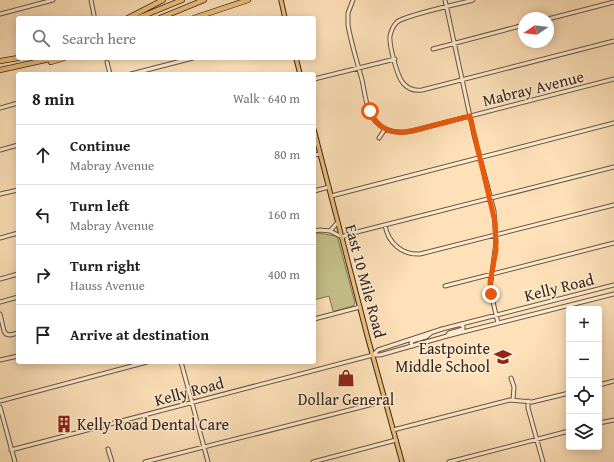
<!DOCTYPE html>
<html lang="en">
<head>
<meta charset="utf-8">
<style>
	:root { --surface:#fff; --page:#f2f2f2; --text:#202124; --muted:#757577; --line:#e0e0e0 }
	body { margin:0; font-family:"Gentium Book Plus",serif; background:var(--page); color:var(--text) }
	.controls { position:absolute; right:12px; bottom:12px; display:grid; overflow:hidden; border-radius:4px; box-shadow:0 2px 10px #0003 }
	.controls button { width:36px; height:36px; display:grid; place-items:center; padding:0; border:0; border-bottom:1px solid var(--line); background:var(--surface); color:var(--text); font:20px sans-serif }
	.compass { position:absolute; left:518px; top:12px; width:36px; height:36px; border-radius:50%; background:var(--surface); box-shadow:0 2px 10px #0003; rotate:257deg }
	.stop { position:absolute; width:12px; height:12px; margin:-9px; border:3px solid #ea580c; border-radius:50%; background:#fff }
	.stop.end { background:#ea580c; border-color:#fff; box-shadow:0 1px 4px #0008 }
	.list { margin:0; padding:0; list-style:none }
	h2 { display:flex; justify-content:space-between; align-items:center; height:52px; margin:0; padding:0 16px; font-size:17px }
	h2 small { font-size:13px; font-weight:400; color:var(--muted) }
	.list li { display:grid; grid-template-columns:26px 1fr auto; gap:12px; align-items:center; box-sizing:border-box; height:60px; padding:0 16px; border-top:1px solid var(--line) }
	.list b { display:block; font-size:15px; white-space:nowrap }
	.list p { margin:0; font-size:13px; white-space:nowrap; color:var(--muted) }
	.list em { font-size:13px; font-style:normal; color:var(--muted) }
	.icon { flex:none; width:22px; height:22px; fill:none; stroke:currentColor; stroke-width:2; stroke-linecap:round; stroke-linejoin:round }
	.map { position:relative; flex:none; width:614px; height:462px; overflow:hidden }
	.search { position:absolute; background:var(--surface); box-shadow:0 2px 10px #0003; left:16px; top:16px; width:300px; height:44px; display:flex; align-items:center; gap:10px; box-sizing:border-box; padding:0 14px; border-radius:4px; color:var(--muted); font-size:15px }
	.panel { position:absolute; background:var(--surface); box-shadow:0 2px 10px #0003; left:16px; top:72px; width:300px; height:292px; border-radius:4px }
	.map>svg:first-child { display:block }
</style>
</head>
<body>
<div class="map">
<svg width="614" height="462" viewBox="0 0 614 462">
	<rect width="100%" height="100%" fill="#fee1b9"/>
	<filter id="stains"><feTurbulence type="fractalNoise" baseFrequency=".005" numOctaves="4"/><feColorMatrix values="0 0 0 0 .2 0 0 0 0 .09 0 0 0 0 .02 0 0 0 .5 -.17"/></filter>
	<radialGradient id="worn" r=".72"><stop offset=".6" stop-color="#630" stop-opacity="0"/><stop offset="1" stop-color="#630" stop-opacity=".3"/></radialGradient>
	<path fill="#c5c18b" stroke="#7e7353" d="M318,233L336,236L338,239L355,303L353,306L335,311H333L329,296L314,300V234Z"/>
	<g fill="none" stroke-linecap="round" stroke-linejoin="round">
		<g stroke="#695442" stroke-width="5">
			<path id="minor" d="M91,0L94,15
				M353,0L348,13V25C351,43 357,61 362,80C365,93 366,110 375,121C385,132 398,134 412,131L614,79
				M445,0L474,135L494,211L496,242L490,289L498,323
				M473,0C459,4 405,15 397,22C393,26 391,31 390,36C389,45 397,76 403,83C408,89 415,91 422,90L614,41
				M0,14L53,0
				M548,19L614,2
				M433,49L524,25
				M107,62L110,74
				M131,74L193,58
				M314,79L395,59
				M0,108L18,103
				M379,138L385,129
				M0,150L18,145
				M314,155L320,154
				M314,191L329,187
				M0,194L18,190
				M331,196L614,123
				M338,222L330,231L342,237L349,234L614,167
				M385,225C388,243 402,255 420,254L614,205
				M314,231L320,230L330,231
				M0,238L18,233
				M0,279L18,274
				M445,286L614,243
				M0,302L18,297
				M0,314L4,331L6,334L10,335L18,333
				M314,319L360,307
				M447,336L449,333L463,329V326L461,325
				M413,346L411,343L412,341L426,337L431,333
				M373,355L378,350L442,329L614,285
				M0,360L18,356
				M181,362L208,462
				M511,378L514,387L513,400
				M599,385L614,381
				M0,401L147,362
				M528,401V408L543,462
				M0,407L15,462
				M599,423L614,420
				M393,430L510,400L532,402L569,393
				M108,449L112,462
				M11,450L373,355H380L447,336L614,294
				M145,462L385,401
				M313,462L396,440
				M449,462L569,431"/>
		</g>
		<g stroke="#37251b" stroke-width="5.5">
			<path id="major" d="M281,0L285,18
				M296,58L300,74
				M314,130L367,335L402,462"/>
		</g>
		<g stroke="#37251b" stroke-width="6">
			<path id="highway" d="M128,18L163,0
				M138,18L182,0
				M160,18L204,0
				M194,18L248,0
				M0,61L18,58
				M51,62L64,58
				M0,70L54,58"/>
		</g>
		<use href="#minor" stroke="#feecd2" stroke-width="3"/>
		<use href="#major" stroke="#efc07c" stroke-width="3.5"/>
		<use href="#highway" stroke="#efc07c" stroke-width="4.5"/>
	</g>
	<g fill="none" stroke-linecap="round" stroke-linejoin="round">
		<path stroke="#ea580c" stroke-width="5" d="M370,111C383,140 407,133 431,126C444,123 457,119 470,116L495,222L496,250L490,282L491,294"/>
	</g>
	<defs>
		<g id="school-bare" transform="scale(1.38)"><path d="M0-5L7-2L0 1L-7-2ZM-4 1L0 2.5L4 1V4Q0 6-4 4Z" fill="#8f2418" stroke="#feecd2" stroke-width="2.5" paint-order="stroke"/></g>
		<g id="shop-bare" transform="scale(1.38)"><path d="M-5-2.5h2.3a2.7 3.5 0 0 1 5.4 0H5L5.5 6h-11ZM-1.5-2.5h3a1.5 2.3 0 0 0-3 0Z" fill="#8f2418" stroke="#feecd2" stroke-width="2.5" paint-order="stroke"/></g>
		<g id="building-bare" transform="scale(1.38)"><path d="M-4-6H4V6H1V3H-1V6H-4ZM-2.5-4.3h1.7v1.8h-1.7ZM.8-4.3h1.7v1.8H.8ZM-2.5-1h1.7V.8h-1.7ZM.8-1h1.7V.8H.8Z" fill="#8f2418" stroke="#feecd2" stroke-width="2.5" paint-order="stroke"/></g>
	</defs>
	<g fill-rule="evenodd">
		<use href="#school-bare" x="503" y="357"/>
		<use href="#shop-bare" x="346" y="378"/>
		<use href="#building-bare" x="64" y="424"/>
	</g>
	<g text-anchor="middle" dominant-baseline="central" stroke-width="3" stroke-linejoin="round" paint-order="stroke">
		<g font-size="16" fill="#37251b" stroke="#feecd2">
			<text transform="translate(533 88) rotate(-14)">Mabray Avenue</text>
			<text transform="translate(366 281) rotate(75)">East 10 Mile Road</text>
			<text transform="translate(559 287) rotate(-14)">Kelly Road</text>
			<text transform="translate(189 391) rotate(-15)">Kelly Road</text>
		</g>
		<g font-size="16" fill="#37251b" stroke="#feecd2" text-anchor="end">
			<text x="490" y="348">Eastpointe<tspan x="490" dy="18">Middle School</tspan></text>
			<text x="346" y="399" text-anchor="middle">Dollar General</text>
			<text x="77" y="424" text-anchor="start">Kelly Road Dental Care</text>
		</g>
	</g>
	<rect width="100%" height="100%" filter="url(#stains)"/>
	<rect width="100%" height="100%" fill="url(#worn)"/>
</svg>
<div class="controls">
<button>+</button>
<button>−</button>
<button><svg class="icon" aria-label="locate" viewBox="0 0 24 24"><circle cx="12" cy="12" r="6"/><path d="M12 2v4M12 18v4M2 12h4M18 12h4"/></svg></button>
<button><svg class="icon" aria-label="layers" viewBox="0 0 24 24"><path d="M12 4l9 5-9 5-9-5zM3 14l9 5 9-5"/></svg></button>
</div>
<svg class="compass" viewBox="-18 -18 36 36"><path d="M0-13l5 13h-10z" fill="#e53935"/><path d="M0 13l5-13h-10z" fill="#757577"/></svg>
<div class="stop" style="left:370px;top:111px"></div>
<div class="stop end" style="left:491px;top:294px"></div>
<div class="search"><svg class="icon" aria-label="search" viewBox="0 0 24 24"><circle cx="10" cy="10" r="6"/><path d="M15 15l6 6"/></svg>Search here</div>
<section class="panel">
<h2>8 min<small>Walk · 640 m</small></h2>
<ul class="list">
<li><svg class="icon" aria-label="ahead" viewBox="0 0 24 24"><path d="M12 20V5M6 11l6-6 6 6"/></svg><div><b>Continue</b><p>Mabray Avenue</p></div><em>80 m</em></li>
<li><svg class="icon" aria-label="left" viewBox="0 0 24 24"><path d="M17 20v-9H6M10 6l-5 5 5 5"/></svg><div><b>Turn left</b><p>Mabray Avenue</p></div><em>160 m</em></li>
<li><svg class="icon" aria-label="right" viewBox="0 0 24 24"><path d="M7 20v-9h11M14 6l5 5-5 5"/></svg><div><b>Turn right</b><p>Hauss Avenue</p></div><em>400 m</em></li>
<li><svg class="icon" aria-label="arrive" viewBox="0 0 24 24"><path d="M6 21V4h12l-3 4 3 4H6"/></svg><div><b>Arrive at destination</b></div></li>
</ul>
</section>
</div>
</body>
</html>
